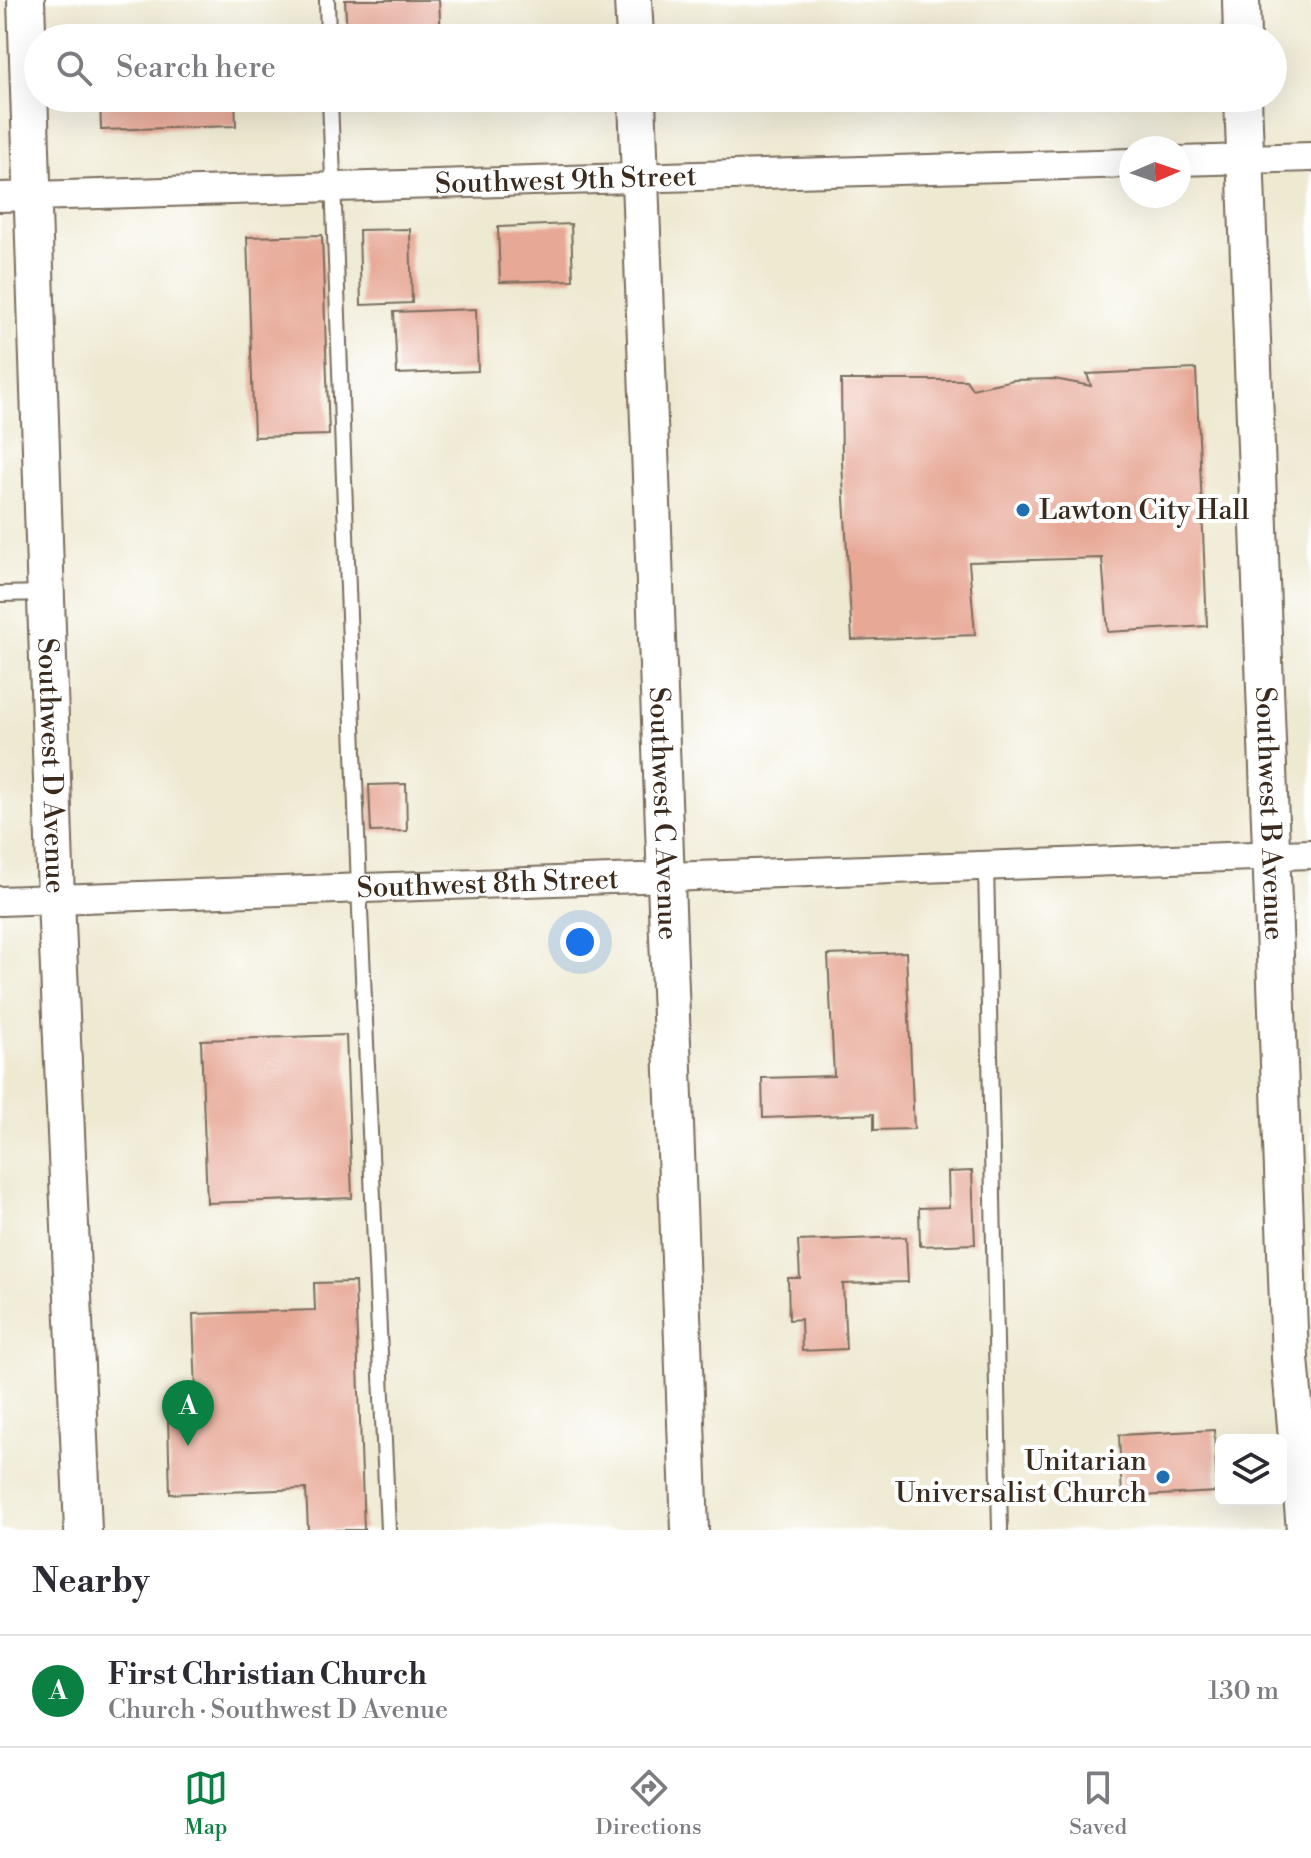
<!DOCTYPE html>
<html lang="en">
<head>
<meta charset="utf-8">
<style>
	:root { --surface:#fff; --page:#f7f7f7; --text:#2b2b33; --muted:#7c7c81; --line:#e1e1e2; --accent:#0b8043 }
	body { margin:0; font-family:"Libre Bodoni",serif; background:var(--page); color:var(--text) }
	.controls { position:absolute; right:24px; bottom:24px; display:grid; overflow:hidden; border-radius:12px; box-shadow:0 8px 32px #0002 }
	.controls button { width:72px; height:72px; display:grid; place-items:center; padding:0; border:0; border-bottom:2px solid var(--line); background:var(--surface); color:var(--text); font:40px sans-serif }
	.compass { position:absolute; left:1119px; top:136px; width:72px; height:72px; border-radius:50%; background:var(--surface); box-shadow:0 8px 32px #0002; rotate:88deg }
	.you { position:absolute; left:580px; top:942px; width:28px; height:28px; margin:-20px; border:6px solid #fff; border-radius:50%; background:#1a73e8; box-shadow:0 0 0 12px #1a73e833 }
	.badge { display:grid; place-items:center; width:52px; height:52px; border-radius:50%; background:var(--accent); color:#fff; font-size:26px; font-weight:700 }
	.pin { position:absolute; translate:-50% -66px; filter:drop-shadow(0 2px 4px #0008) }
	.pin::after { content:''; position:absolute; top:42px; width:28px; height:24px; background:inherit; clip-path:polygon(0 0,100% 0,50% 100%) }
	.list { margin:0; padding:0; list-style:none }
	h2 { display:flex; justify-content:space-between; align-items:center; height:104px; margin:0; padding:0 32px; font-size:34px }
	h2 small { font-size:26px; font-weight:400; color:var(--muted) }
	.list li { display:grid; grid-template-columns:52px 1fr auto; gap:24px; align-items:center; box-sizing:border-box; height:112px; padding:0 32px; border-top:2px solid var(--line) }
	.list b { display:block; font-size:30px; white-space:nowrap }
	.list p { margin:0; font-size:26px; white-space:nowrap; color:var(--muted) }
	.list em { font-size:26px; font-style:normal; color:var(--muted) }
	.icon { flex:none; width:44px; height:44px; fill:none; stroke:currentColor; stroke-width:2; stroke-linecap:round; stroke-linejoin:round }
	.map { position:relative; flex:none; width:1311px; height:1530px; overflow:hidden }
	.search { position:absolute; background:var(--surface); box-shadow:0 8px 32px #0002; left:24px; right:24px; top:24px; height:88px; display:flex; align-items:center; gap:20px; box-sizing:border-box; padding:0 28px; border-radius:44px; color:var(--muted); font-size:30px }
	.sheet { height:216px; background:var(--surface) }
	nav { display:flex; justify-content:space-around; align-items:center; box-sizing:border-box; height:112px; border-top:2px solid var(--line); background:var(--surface); font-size:22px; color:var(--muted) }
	nav a { display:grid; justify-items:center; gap:4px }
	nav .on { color:var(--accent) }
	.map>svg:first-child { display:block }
</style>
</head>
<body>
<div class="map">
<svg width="1311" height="1530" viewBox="0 0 1311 1530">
	<rect width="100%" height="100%" fill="#fff"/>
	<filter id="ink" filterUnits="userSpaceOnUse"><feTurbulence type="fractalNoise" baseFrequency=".0125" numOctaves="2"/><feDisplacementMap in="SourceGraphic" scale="16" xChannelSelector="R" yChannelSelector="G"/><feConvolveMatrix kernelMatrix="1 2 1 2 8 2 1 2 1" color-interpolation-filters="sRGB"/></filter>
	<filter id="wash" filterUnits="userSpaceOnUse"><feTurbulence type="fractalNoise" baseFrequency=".006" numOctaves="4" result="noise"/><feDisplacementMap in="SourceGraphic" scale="32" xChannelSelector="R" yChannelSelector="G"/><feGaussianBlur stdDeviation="1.8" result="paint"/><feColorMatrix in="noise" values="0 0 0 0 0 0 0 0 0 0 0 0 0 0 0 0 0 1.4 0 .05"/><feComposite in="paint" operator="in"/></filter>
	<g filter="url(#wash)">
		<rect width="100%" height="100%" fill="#eee9d1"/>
		<g id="blocks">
			<path fill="#e7a896" d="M345,0H439L441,38H347Z
				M100,98H235L236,126L101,130Z
				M571,224L573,280L500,282L498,227Z
				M410,229L412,303L361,305L359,230Z
				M322,235L329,435L254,437L247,237Z
				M476,309L478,371L397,374L394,312Z
				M1196,369L1207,626L1108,632L1102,558L969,562L975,635L852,640L842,462L841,380H966L972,389L1013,380L1054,379L1091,386L1087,374Z
				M406,784L407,831L371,832L369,785Z
				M906,952L914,1129L874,1130V1114L763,1118L762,1078L834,1076L828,955Z
				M346,1035L352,1198L207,1203L201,1040Z
				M972,1171L975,1244L920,1246L919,1208L949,1207L948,1172Z
				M906,1237L908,1282L843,1284L846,1349L802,1351L801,1319L789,1320L788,1278H800L798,1241Z
				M355,1282L364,1530H308L306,1489L170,1494L168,1419L197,1418L193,1314L315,1310L314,1283Z
				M1214,1430L1217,1492L1122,1497L1119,1435Z"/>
		</g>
	</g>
	<g filter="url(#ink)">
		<use href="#blocks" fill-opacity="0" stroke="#7a6d5d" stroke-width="2"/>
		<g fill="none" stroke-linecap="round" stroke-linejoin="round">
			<g stroke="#7a6d5d" stroke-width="18">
				<path id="service" d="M327,0L328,38
					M330,98L359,888L388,1530
					M0,594L45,593
					M986,865L1000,1530"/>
			</g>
			<g stroke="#7a6d5d" stroke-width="32">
				<g id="minor">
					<path d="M1179,161L1311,157"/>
					<path id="s1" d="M0,197L1131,163"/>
					<path id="s2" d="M0,901L1311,854"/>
				</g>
			</g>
			<g stroke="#7a6d5d" stroke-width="40">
				<g id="tertiary">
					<path id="s3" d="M26,0L56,899L83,1530"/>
					<path d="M633,0L635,38"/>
					<path d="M1241,0L1242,38"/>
					<path id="s4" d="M637,98L690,1530"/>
					<path id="s5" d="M1243,98L1290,1358L1305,1530"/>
				</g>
			</g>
			<use href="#service" stroke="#fff" stroke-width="14"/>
			<use href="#minor" stroke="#fff" stroke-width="28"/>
			<use href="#tertiary" stroke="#fff" stroke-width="36"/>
		</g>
	</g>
	<g fill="#1f6fb2" stroke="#fff" stroke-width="3">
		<circle cx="1023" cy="510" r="8"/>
		<circle cx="1163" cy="1477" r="8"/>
	</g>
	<g text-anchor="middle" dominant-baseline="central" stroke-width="8" stroke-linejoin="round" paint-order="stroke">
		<g font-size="28" fill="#3b2a1e" stroke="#fff">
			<text stroke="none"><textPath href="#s1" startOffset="566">Southwest 9th Street</textPath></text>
			<text stroke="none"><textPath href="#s3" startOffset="766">Southwest D Avenue</textPath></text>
			<text stroke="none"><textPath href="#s4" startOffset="716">Southwest C Avenue</textPath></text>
			<text stroke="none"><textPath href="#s5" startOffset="716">Southwest B Avenue</textPath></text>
			<text stroke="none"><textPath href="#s2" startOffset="488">Southwest 8th Street</textPath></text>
		</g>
		<g font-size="28" fill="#3b2a1e" stroke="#fff" text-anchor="start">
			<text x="1039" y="510">Lawton City Hall</text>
			<text x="1147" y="1461" text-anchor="end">Unitarian<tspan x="1147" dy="32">Universalist Church</tspan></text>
		</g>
	</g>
</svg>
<div class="controls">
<button><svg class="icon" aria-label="layers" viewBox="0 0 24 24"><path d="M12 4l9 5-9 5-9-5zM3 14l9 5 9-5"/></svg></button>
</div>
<svg class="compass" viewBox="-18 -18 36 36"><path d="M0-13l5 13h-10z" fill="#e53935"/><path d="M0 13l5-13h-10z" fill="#7c7c81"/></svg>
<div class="you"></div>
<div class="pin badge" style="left:188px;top:1446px">A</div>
<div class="search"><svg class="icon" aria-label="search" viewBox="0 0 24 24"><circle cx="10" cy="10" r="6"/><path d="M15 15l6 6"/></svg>Search here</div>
</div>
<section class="sheet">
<h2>Nearby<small></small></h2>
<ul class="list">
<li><span class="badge">A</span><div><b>First Christian Church</b><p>Church · Southwest D Avenue</p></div><em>130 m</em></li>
</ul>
</section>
<nav>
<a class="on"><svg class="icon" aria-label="map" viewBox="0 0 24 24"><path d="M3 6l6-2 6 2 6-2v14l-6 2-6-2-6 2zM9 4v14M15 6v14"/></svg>Map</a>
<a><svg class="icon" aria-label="directions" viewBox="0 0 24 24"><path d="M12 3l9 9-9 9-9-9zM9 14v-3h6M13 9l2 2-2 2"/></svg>Directions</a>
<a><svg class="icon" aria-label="saved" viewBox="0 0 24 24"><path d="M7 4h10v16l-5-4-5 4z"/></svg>Saved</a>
</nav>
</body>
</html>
